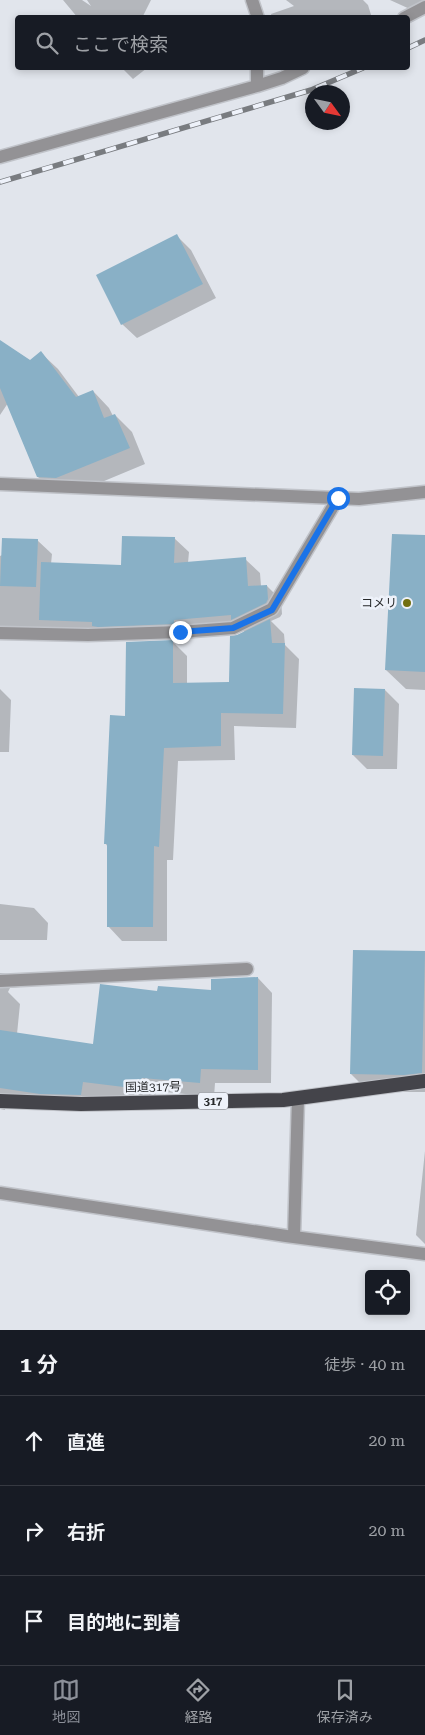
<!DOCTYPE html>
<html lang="ja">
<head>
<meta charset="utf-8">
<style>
	:root { --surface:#171b24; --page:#20242c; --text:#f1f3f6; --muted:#9ea1a6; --line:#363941; --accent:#8c9099 }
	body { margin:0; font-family:"Roboto Serif","Noto Sans JP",serif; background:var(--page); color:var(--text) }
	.controls { position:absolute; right:15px; bottom:15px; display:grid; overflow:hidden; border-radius:5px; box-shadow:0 2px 8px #0003 }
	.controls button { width:45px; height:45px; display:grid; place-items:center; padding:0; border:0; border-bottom:1px solid var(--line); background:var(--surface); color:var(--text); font:25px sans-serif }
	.compass { position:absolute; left:305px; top:85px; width:45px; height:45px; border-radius:50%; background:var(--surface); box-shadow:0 2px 8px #0003; rotate:123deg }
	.stop { position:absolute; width:15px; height:15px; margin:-11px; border:4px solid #1a73e8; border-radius:50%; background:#fff }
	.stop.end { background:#1a73e8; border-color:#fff; box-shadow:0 1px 5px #0008 }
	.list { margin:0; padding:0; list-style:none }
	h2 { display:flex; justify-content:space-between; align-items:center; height:65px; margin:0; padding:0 20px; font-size:21px }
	h2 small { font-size:16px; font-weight:400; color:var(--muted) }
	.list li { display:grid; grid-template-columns:32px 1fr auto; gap:15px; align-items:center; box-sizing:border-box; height:90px; padding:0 20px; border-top:1px solid var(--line) }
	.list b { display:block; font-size:19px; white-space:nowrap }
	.list em { font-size:16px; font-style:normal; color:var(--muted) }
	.icon { flex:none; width:28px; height:28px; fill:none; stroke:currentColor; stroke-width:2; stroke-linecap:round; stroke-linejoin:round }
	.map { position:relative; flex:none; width:425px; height:1330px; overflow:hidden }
	.search { position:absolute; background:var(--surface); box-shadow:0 2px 8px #0003; left:15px; right:15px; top:15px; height:55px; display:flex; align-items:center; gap:12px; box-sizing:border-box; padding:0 18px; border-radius:5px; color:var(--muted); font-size:19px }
	.sheet { height:335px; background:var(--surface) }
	nav { display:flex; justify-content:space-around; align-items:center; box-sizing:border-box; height:70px; border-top:1px solid var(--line); background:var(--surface); font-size:14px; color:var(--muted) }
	nav a { display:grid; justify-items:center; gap:2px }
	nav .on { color:var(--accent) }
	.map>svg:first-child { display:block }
</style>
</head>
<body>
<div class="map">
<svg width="425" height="1330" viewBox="0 0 425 1330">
	<rect width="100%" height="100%" fill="#e1e5ec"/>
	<path fill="#0003" d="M63,0H82L91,6L87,0H151L142,18H78Z
		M286,0H363L368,5L372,18H272L271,14L294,6Z
		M390,0H425V11L423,15Z
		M122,68H147L133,79Z
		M177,236L191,250L216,298L137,338L122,324Z
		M0,341L31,361L41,353L58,369L79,397L93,391L109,408L113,416L115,415L132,432L145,464L73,494L54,493L38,477L8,403L0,415Z
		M425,536V690L406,689L386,670Z
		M174,538L189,552L188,563L245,559L260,573L261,586H267L281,600L282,614L280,617L271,621L284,634L285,645L299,659L296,728L234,726L235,760L178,761L173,860H167V941H122L108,926V847L105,843L126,717L173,642L187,656V684L230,683L245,633L242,629L187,633V638L113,640L0,638V556L37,540L52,554L51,564L122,566Z
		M0,689L11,700L9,752H0Z
		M385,690L399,704L397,769H367L353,755Z
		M0,904L34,908L48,923L47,940H0Z
		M354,951L425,953V1092H369L351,1074Z
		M0,973L7,974L20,987L10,988L8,992L20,1004L17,1034L94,1046L159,992H212L258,978L272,993L271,1083H215L214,1097L156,1091L154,1103L97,1096L95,1109L6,1100L5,1110L0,1109Z
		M425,1151V1244L416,1235Z"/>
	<path fill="#89b0c6" d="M177,234L203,284L121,325L96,275Z
		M0,340L30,360L41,351L76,397L93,390L104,418L115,414L130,448L56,478L37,477L0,388Z
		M392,534L425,535V672L385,670Z
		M122,536L175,537L174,563L246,557L248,586L267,585L268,599L266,603L231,620V615L174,620V624L98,627L92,626V622L39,620L41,562L121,565Z
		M2,538L38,539L36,587L0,586Z
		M270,619L272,643H285L283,714L221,713V746L164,748L159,847L154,846L153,927H107V844H104L110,715L125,716L126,642L173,640V683L229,682L230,636L237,635Z
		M354,688L385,689L383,756L352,755Z
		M353,950L425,951L422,1073L404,1075L350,1074Z
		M258,977V1070L201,1069L200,1083L142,1078L140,1089L83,1082L81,1095L40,1094L0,1088V1030L93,1044L100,984L157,991L158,986L211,990V979Z"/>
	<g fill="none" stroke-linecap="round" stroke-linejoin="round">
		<g stroke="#c0c3c9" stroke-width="15">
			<path id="service" d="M0,981L247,969"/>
		</g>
		<g stroke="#c0c3c9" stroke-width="15">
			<path id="minor" d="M252,0L258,18
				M404,18L425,7
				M257,86V68
				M0,157L257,86L282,78L303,68
				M0,484L359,499L425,492
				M0,633L88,635L180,632L233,628L272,609L338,498
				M0,1193L286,1236L425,1254
				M294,1237L298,1098"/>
		</g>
		<g stroke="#c0c3c9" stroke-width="16">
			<path id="trunk" d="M0,1101L81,1104L283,1100L425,1081"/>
		</g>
		<use href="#service" stroke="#939295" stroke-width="12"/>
		<use href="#minor" stroke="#939295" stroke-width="12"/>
		<use href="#trunk" stroke="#44444a" stroke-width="14"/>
		<g stroke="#797c80" stroke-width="5.5">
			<path id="rail" d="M408,48L425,40
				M0,182L311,90L363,68"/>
		</g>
		<use href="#rail" stroke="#eef2fa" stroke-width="4" stroke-dasharray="11" stroke-linecap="butt"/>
	</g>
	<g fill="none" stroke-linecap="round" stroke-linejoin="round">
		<path stroke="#1a73e8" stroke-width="6" d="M180,632L233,628L272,610L338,498"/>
	</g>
	<circle fill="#726f10" stroke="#eef2fa" stroke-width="2" cx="407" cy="603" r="5"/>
	<g text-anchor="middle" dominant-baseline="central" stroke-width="5" stroke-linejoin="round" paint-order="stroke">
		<rect fill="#eef2fa" stroke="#636569" stroke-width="1" x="198" y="1092.5" width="30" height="17" rx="4"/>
		<g font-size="11" font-weight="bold" fill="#27292b">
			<text x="213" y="1101">317</text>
		</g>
		<g font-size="12" fill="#27292b" stroke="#eef2fa" text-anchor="end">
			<text x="397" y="603">コメリ</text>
		</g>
		<g font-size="12" fill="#27292b" stroke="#eef2fa">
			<text transform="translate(153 1087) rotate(-1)">国道317号</text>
		</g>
	</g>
</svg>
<div class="controls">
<button><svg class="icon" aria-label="locate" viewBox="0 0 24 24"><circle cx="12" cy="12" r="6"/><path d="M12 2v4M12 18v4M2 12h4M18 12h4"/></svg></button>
</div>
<svg class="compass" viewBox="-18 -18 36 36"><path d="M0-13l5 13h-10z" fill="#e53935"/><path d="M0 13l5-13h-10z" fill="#9ea1a6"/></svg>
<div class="stop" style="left:338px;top:498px"></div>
<div class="stop end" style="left:180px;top:632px"></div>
<div class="search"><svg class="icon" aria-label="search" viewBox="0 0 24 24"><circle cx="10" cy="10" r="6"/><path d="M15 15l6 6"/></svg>ここで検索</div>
</div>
<section class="sheet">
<h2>1 分<small>徒歩 · 40 m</small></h2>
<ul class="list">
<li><svg class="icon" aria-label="ahead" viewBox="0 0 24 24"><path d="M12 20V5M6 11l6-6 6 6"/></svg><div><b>直進</b></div><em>20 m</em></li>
<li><svg class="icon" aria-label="right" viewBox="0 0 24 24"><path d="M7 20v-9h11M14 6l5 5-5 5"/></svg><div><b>右折</b></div><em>20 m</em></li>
<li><svg class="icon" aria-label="arrive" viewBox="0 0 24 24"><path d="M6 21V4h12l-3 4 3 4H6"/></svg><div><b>目的地に到着</b></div></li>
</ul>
</section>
<nav>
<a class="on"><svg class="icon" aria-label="map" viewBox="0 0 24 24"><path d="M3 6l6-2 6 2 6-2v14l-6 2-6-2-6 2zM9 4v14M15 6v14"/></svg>地図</a>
<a><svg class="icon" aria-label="directions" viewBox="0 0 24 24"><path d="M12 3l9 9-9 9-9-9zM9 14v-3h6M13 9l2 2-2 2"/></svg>経路</a>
<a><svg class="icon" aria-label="saved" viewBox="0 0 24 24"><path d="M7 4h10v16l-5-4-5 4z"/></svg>保存済み</a>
</nav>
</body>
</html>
